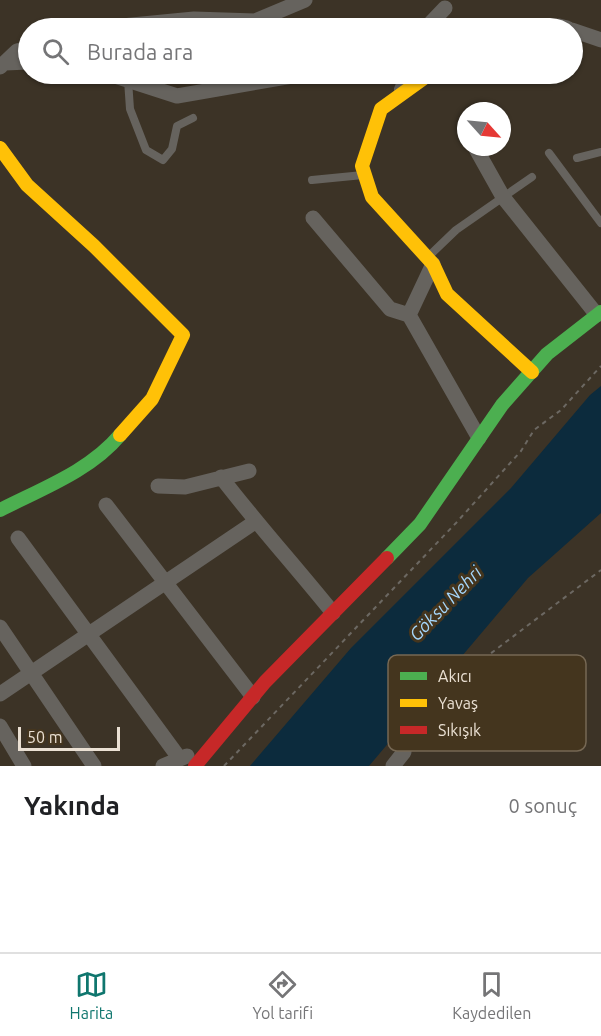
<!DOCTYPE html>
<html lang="tr">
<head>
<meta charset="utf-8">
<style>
	:root { --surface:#fff; --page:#f6f6f6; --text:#202124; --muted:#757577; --line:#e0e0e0; --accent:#0f766e }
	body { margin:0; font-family:Ubuntu,sans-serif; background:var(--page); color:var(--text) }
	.compass { position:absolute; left:457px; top:102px; width:54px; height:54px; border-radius:50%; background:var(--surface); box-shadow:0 2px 4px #0004; rotate:117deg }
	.scale { position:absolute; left:18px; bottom:15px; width:102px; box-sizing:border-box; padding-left:6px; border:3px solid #eae0d3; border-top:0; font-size:16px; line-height:21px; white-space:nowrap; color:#eae0d3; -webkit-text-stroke:4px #44351e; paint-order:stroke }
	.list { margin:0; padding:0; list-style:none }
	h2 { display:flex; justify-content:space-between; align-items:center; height:78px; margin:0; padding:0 24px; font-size:26px }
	h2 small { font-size:20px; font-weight:400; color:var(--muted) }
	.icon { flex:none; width:33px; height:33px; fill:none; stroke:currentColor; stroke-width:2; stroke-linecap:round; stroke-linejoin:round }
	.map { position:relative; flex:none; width:601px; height:766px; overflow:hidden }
	.search { position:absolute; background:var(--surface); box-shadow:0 2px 4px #0004; left:18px; right:18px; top:18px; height:66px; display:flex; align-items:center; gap:15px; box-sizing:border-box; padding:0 21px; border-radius:33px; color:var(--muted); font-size:22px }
	.sheet { height:186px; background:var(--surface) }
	nav { display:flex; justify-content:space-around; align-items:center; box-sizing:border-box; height:84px; border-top:2px solid var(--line); background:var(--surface); font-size:16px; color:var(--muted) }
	nav a { display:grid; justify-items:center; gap:3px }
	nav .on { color:var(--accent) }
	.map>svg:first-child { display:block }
</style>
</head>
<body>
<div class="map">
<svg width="601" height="766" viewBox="0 0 601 766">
	<rect width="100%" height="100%" fill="#3c3326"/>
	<path fill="#0c2b3d" d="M601,386V513L528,578L369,766H250L351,648L511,488L590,395Z"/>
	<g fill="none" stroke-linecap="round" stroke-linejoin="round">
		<path stroke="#6c6862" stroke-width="2" stroke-dasharray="4.5 4.5" stroke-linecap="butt" d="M414,741L486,657L601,570
			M224,766L456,523L521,451L534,430L561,410L601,366"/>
		<path stroke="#66635e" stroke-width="8" d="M128,80L130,109L146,150L163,160L172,149L177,126L193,118
			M398,89L404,74
			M549,153L601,223
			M577,158L601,152
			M312,180L363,175
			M429,256L456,230L532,177"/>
		<path stroke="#66635e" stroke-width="15" d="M101,28L194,19L255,21L305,0
			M426,28L445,8
			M552,28L559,26L567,28
			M572,30L601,40
			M5,63L28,62
			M0,67L17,51L28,48
			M109,74L177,96L304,74
			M475,147L503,197L597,315
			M313,218L390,309L409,315L479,438
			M409,315L433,264
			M221,477C257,524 296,567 333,613
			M158,486L185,487L249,471
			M106,505L253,697
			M18,538L180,759
			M0,627L94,766
			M0,694L255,522
			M0,726L24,766
			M163,766L187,756
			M393,766L404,752"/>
		<path stroke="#4caf50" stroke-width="14" d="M0,510C41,489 90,471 120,435
			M387,558L420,524L502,405L547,354L601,312"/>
		<path stroke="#ffc107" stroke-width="14" d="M435,74L424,78L381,109L362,166L372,197L433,264L447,294L532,372
			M0,148L27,185L94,246L183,335L152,399L120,435"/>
		<path stroke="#c62828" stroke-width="14" d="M195,766L265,682L387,558"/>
	</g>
	<g text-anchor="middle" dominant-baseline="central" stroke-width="6" stroke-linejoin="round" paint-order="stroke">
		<g font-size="18" font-style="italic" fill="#a5d7fc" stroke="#44351e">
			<text transform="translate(445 603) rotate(-46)">Göksu Nehri</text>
		</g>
	</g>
	<rect x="388" y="655" width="198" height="96" rx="9" fill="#44351e" stroke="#766854" stroke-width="1.5"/>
	<rect x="400" y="672" width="27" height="8" fill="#4caf50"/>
	<rect x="400" y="699" width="27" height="8" fill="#ffc107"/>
	<rect x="400" y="726" width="27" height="8" fill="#c62828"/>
	<g font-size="16" fill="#eae0d3">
		<text x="438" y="682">Akıcı</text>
		<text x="438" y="709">Yavaş</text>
		<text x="438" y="736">Sıkışık</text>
	</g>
</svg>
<svg class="compass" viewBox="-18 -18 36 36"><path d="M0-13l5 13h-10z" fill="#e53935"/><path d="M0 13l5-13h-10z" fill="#757577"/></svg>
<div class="scale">50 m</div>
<div class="search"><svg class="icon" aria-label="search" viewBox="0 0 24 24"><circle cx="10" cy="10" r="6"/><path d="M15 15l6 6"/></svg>Burada ara</div>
</div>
<section class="sheet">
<h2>Yakında<small>0 sonuç</small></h2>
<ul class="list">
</ul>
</section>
<nav>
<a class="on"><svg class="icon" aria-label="map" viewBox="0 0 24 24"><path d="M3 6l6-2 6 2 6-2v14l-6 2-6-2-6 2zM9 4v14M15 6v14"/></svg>Harita</a>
<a><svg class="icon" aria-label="directions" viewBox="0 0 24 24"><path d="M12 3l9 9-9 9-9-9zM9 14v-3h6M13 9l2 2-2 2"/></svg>Yol tarifi</a>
<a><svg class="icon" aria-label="saved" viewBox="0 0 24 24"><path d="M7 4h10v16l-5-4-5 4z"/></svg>Kaydedilen</a>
</nav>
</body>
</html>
